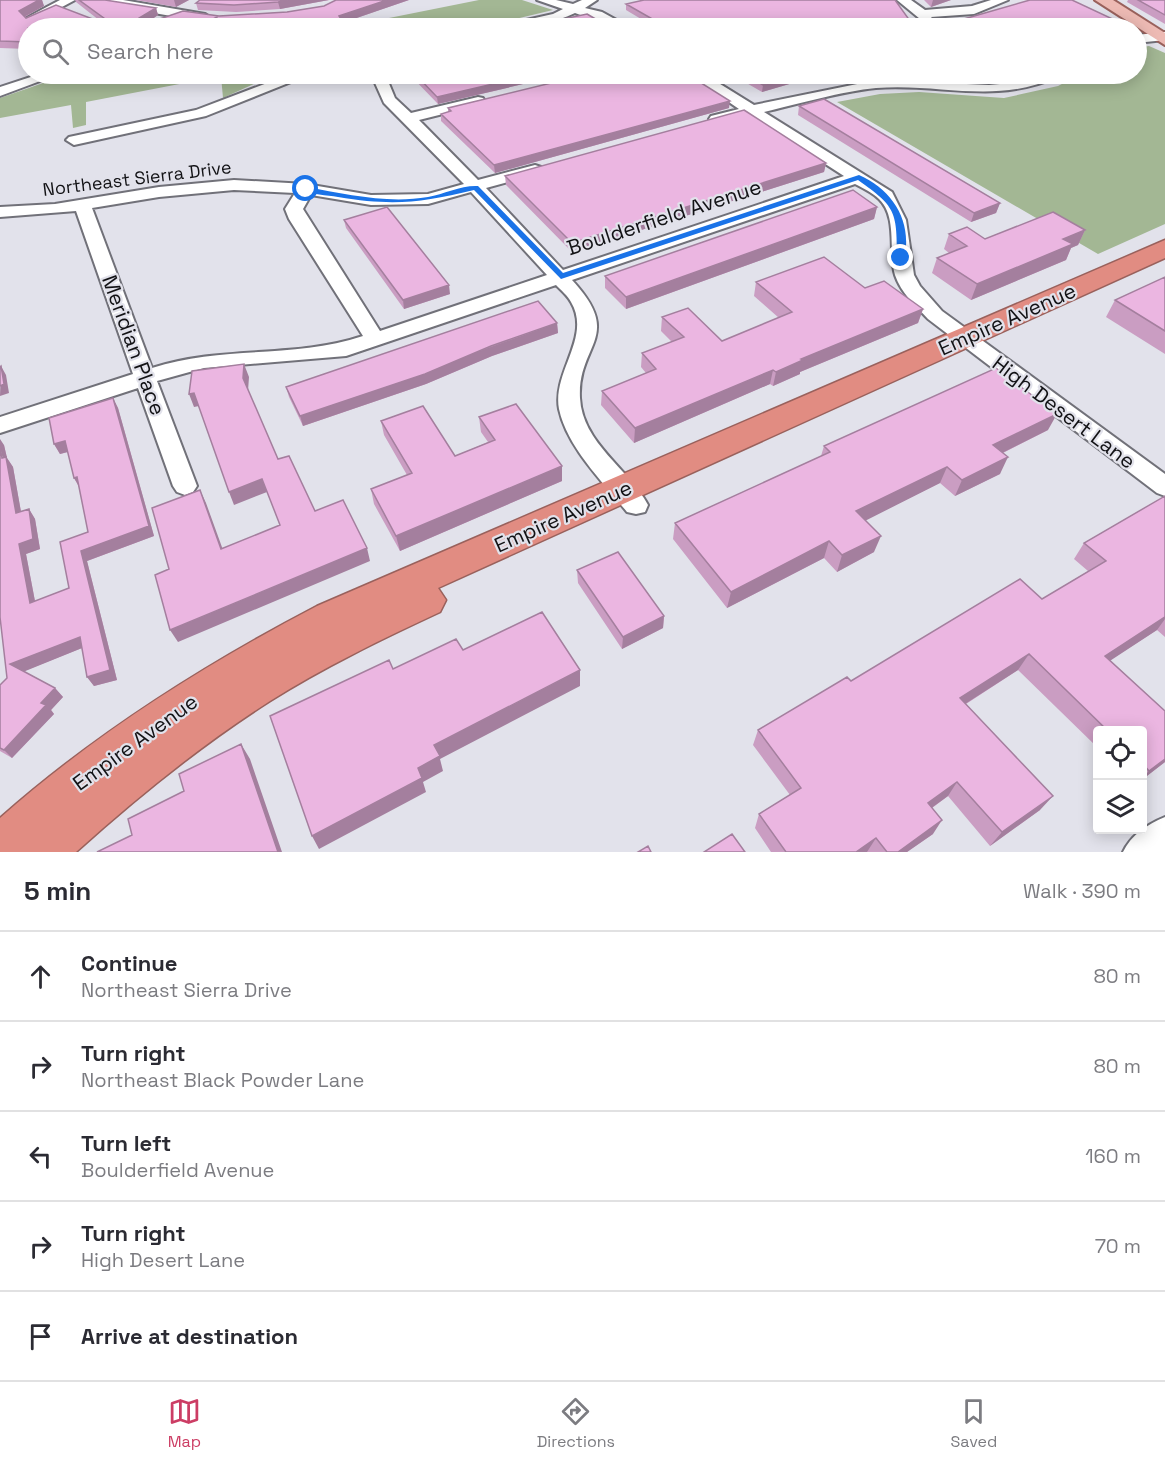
<!DOCTYPE html>
<html lang="en">
<head>
<meta charset="utf-8">
<style>
	:root { --surface:#fff; --page:#f7f7f7; --text:#2b2b33; --muted:#7c7c81; --line:#e1e1e2; --accent:#cc3d64 }
	body { margin:0; font-family:"Space Grotesk",sans-serif; background:var(--page); color:var(--text) }
	.controls { position:absolute; right:18px; bottom:18px; display:grid; overflow:hidden; border-radius:6px; box-shadow:0 3px 15px #0003 }
	.controls button { width:54px; height:54px; display:grid; place-items:center; padding:0; border:0; border-bottom:2px solid var(--line); background:var(--surface); color:var(--text); font:30px sans-serif }
	.stop { position:absolute; width:18px; height:18px; margin:-14px; border:4px solid #1a73e8; border-radius:50%; background:#fff }
	.stop.end { background:#1a73e8; border-color:#fff; box-shadow:0 2px 6px #0008 }
	.list { margin:0; padding:0; list-style:none }
	h2 { display:flex; justify-content:space-between; align-items:center; height:78px; margin:0; padding:0 24px; font-size:26px }
	h2 small { font-size:20px; font-weight:400; color:var(--muted) }
	.list li { display:grid; grid-template-columns:39px 1fr auto; gap:18px; align-items:center; box-sizing:border-box; height:90px; padding:0 24px; border-top:2px solid var(--line) }
	.list b { display:block; font-size:22px; white-space:nowrap }
	.list p { margin:0; font-size:20px; white-space:nowrap; color:var(--muted) }
	.list em { font-size:20px; font-style:normal; color:var(--muted) }
	.icon { flex:none; width:33px; height:33px; fill:none; stroke:currentColor; stroke-width:2; stroke-linecap:round; stroke-linejoin:round }
	.map { position:relative; flex:none; width:1165px; height:852px; overflow:hidden }
	.search { position:absolute; background:var(--surface); box-shadow:0 3px 15px #0003; left:18px; right:18px; top:18px; height:66px; display:flex; align-items:center; gap:15px; box-sizing:border-box; padding:0 21px; border-radius:33px; color:var(--muted); font-size:22px }
	.sheet { height:528px; background:var(--surface) }
	nav { display:flex; justify-content:space-around; align-items:center; box-sizing:border-box; height:84px; border-top:2px solid var(--line); background:var(--surface); font-size:16px; color:var(--muted) }
	nav a { display:grid; justify-items:center; gap:3px }
	nav .on { color:var(--accent) }
	.map>svg:first-child { display:block }
</style>
</head>
<body>
<div class="map">
<svg width="1165" height="852" viewBox="0 0 1165 852">
	<rect width="100%" height="100%" fill="#e2e2eb"/>
	<path fill="#a3b794" d="M479,0H522L553,10L477,28H339Z
		M1149,46L1165,53V224L1098,254L837,102L880,94L919,92L1004,98L1058,86L1081,74H1136L1137,48Z
		M69,74L101,79L160,74H276L223,98L221,76L86,102V125L73,128L71,105L0,118V98Z"/>
	<g fill="none" stroke-linecap="round" stroke-linejoin="round">
		<g stroke="#717179" stroke-width="4">
			<path id="minor" d="M60,0H75L34,22L30,23L24,19Z
				M97,0H123L205,14L211,18L205,22L103,4Z
				M537,0H556L573,4L582,0H597L585,8L602,12L631,28H616L575,13C552,24 528,28 502,28L504,25L553,14L563,9Z
				M897,0H911L925,10L972,6L991,0H1008L974,14L931,17L937,24L931,28Z
				M1165,32V40L1136,43V35Z
				M40,74H59L0,96V87Z
				M291,74H311L206,116L74,145L66,140L69,137L196,110Z
				M371,74H385L395,98L411,113L478,97L483,98L485,101L483,104L419,120L478,180L535,165L541,167L543,170L541,173L486,188L563,270L844,176L749,115L716,123L711,122L709,119L711,116L739,109L688,74H704L754,105L877,80L989,85L1011,83L1042,74H1060L1058,77C992,105 943,83 876,88C843,91 798,104 764,112L892,192L906,220L914,275L920,286L942,311L1165,474V496L1157,493L928,319C916,306 901,293 895,275C888,252 898,217 879,199C873,193 863,188 855,184L572,280C625,337 577,344 580,398C582,443 629,469 648,505L645,512L636,514L627,512C603,482 567,447 559,409C552,372 592,337 571,302C568,296 561,290 556,285L346,356L204,368L157,381L197,486L193,492L185,495L177,492L173,486L138,388L0,433V417L133,374L76,211L0,217V207L55,204L159,187L234,180L306,184L371,195L428,194L464,184L384,103ZM234,190L295,193L285,209L289,219L363,336C295,359 222,345 152,368L92,208L159,197ZM471,192L547,275L380,331L303,209L311,195L371,205L428,204Z
				M1165,817V852H1123C1131,835 1148,824 1165,817Z"/>
		</g>
		<g stroke="#99615c" stroke-width="4">
			<path id="major" d="M1095,0H1113L1165,33V45Z"/>
		</g>
		<g stroke="#99615c" stroke-width="3">
			<path id="highway" d="M1165,240V258L438,588L446,600L440,612C382,639 324,667 270,701C201,745 137,797 76,852H0V818C96,733 204,665 317,606Z"/>
		</g>
		<use href="#minor" fill="#fff" fill-rule="evenodd"/>
		<use href="#major" fill="#edbab4" fill-rule="evenodd"/>
		<use href="#highway" fill="#e18c82" fill-rule="evenodd"/>
	</g>
	<path fill="#ca9dc2" d="M0,0H42L44,6L25,17L26,18L104,24L76,2L75,0H105L156,8L158,15L147,23L219,16L287,12L324,6L336,0H409L342,23L343,26L331,28H212L213,27L211,28H28V49L0,48Z
		M136,0H189L176,7Z
		M329,0L280,9L236,12L198,10L196,3Z
		M924,0H951L931,7Z
		M1128,0H1165V24L1127,2Z
		M626,4L914,28H656L626,10Z
		M957,21L1116,28H955Z
		M409,74H566L438,104Z
		M731,74H874H856L811,84L803,80L762,92Z
		M925,74H947V76H927Z
		M799,106L1000,203L996,213L971,222L798,115Z
		M448,108H729L495,173L441,121V114L448,112Z
		M826,163L824,172L572,252L506,185L505,176Z
		M877,207L874,219L626,309L605,288V276Z
		M344,220L450,294L404,309L346,228Z
		M1085,230L1078,245L1071,248L1066,260L971,300L932,273L937,258L949,253L944,249L949,234L985,239Z
		M1165,277V354L1106,317L1115,300Z
		M756,282L865,288L923,309L918,323L800,372V374L773,386L770,384L634,443L601,405L602,391L646,373L641,367L642,353L672,342L661,331L662,317L722,341L779,318L754,296Z
		M557,323L558,333L492,356L426,384L303,426L289,397L286,387Z
		M113,398L118,408L154,536L87,561L117,680L94,686L87,677L82,648L24,671L55,688L63,697L51,710L54,714L12,758L0,751V685L7,678L4,445L7,458L13,467L21,512L29,509L35,519L40,549L26,554L35,601L69,588L88,532L79,487L74,478L68,452L60,454L54,444Z
		M479,417L562,466V481L400,551L374,504L371,489L407,475L384,435L381,421L455,456L488,442L481,432Z
		M1048,430L1003,453L1000,474L955,496L940,483L865,520L874,552L837,572L824,558L727,608L673,539L675,523L821,456L824,446Z
		M1165,496V637L1157,630L1110,660L1165,711V762L1143,779V730H1098V748L1018,670L966,704L1040,810L990,846L948,796L932,808L933,834L907,852H771L755,828L759,814L790,795L753,745L758,730L851,681L1042,599L1088,571L1074,559L1084,543Z
		M577,570L664,616L663,628L622,649L578,583Z"/>
	<path fill="#a47f9e" d="M39,0H42L44,6L22,18L19,11Z
		M174,0H189L176,7Z
		M288,0H329L280,9L278,2Z
		M387,0H409L342,23L343,26L331,28H259L339,16Z
		M933,0H951L931,7Z
		M156,8L158,15L139,28L136,20Z
		M217,17L219,24L211,28H194Z
		M1119,22L1116,28H1094Z
		M536,74H566L438,104L437,97Z
		M805,74L803,80L762,92L763,85Z
		M829,74H856L811,84L812,77Z
		M730,101L729,108L495,173L494,165Z
		M826,163L824,172L572,252V243Z
		M1000,203L996,213L971,222L974,213Z
		M877,207L874,219L626,309V297Z
		M1085,230L1078,245L1071,248L1066,260L971,300L977,284L1063,239Z
		M449,285L450,294L404,309L403,300Z
		M923,309L918,323L800,372V374L773,386L776,372L801,359Z
		M557,323L558,333L492,356L426,384L303,426L300,416Z
		M244,364L249,377L248,391L243,378Z
		M1,366L6,375L9,393L0,396Z
		M773,370L770,384L634,443L635,428Z
		M194,393L199,406L194,407L189,394Z
		M113,398L118,408L154,536L87,561L117,680L94,686L87,677L81,551L149,526Z
		M1057,414L1048,430L986,461L993,445Z
		M0,439L4,445L7,458L13,467L23,523L16,513L0,447Z
		M65,441L71,451L60,454L54,444Z
		M1008,457L1000,474L955,496L962,480Z
		M562,466V481L400,551L396,536Z
		M947,467L940,483L851,528L856,511Z
		M77,477L80,488L74,478Z
		M262,479L267,492L234,505L229,492Z
		M200,490L206,503L227,561L221,549Z
		M29,509L35,519L40,549L26,554L37,612L30,603L19,544Z
		M881,536L874,552L837,572L842,555Z
		M829,541L824,558L727,608L731,592Z
		M367,548L370,561L178,642L170,630Z
		M664,616L663,628L622,649L623,637Z
		M1165,617V619L1157,630L1093,672L1105,656Z
		M80,637L87,646L18,674L10,664Z
		M1029,654L1018,670L951,713L960,698Z
		M580,670V686L440,759L443,771L423,782L426,792L319,849L312,836L434,745Z
		M55,688L63,697L51,710L54,714L12,758L4,750L41,703Z
		M241,744L250,759L282,852H278Z
		M1165,759V762L1143,779V777L1149,771Z
		M957,782L948,796L919,817L928,803Z
		M1053,796L1040,810L990,846L1002,832Z
		M942,820L933,834L907,852H898Z
		M876,838L867,852H856Z"/>
	<path fill="#ebb6e1" stroke="#a47f9e" stroke-width="1.5" d="M0,0H39L19,11L26,18L56,5L111,26L112,24L79,0H105L156,8L136,20L139,23L151,22L183,11L219,16L287,12L324,6L336,0H387L339,16L341,19L322,23L259,28H212L217,17L194,28H28V42L0,41Z
		M200,0H288L278,2L234,5L196,3Z
		M644,0H895L913,25L914,28H668L626,4Z
		M1030,0H1072L1119,22L1094,28H963L957,21Z
		M1138,0H1165V15Z
		M587,14L611,28H520Z
		M415,74H536L437,97Z
		M588,74H687L730,101L494,165L441,114L451,111L448,108Z
		M744,74H803L763,85Z
		M805,74H829L812,77Z
		M824,99L1000,203L974,213L799,106Z
		M744,110L826,163L572,243L505,176Z
		M853,190L877,207L626,297L605,276Z
		M387,207L449,285L403,300L344,220Z
		M1053,212L1085,230L1063,239L1073,244L977,284L937,258L967,246L949,234L967,227L985,239Z
		M824,257L865,288L884,281L923,309L801,359L803,360L776,372L773,370L635,428L602,391L656,369L642,353L684,337L662,317L688,308L722,341L792,312L756,282Z
		M1165,277V331L1115,300Z
		M538,301L557,323L491,346L425,374L300,416L286,387Z
		M244,364L243,378L278,459L289,456L315,511L343,500L367,548L170,630L155,575L169,569L152,508L200,490L221,549L280,525L262,479L229,492L194,393L189,394L192,371Z
		M1,366L4,384L0,386V367Z
		M996,368L1057,414L993,445L1008,457L962,480L947,467L856,511L881,536L842,555L829,541L731,592L675,523L830,452L824,446Z
		M113,398L149,526L81,551L110,670L87,677L80,637L10,664L55,688L41,703L46,705L4,750L0,748V685L7,678L0,617V447L2,458L6,457L16,513L29,509L33,539L19,544L30,603L69,588L60,542L88,532L77,477L74,478L65,441L54,444L49,418Z
		M516,404L562,466L396,536L371,489L412,473L381,421L423,406L455,456L495,440L479,417Z
		M1165,496V617L1105,656L1165,711V759L1149,771L1143,764V730H1107L1029,654L960,698L1053,796L1002,832L957,782L928,803L942,820L898,852H887L876,838L856,852H786L759,814L801,788L758,730L847,677L851,681L1020,579L1042,599L1106,561L1084,543Z
		M618,552L664,616L623,637L577,570Z
		M542,612L580,670L434,745L440,756L418,768L422,778L312,836L270,716L389,660L393,669L456,639L463,650Z
		M241,744L278,852H97L132,835L128,819L184,791L179,774Z
		M732,834L745,852H704Z
		M648,846L651,852H638Z"/>
	<path fill="#1a73e8" d="M859,175C893,190 913,222 904,259L897,258C897,211 896,207 858,180L561,279L474,190C421,203 392,206 338,197C327,195 311,195 302,189L306,187C346,194 387,204 428,197C444,194 462,185 478,186L563,273Z"/>
	<g text-anchor="middle" dominant-baseline="central" stroke-width="4.5" stroke-linejoin="round" paint-order="stroke">
		<g font-size="18" fill="#121215" stroke="#e2e2eb">
			<text transform="translate(137 178) rotate(-7)">Northeast Sierra Drive</text>
		</g>
		<g font-size="21" fill="#121215" stroke="#e2e2eb">
			<text transform="translate(664 217) rotate(-18)">Boulderfield Avenue</text>
			<text transform="translate(1007 319) rotate(-24)">Empire Avenue</text>
			<text transform="translate(134 345) rotate(70)">Meridian Place</text>
			<text transform="translate(1064 412) rotate(37)">High Desert Lane</text>
			<text transform="translate(563 516) rotate(-24)">Empire Avenue</text>
			<text transform="translate(135 742) rotate(-36)">Empire Avenue</text>
		</g>
	</g>
</svg>
<div class="controls">
<button><svg class="icon" aria-label="locate" viewBox="0 0 24 24"><circle cx="12" cy="12" r="6"/><path d="M12 2v4M12 18v4M2 12h4M18 12h4"/></svg></button>
<button><svg class="icon" aria-label="layers" viewBox="0 0 24 24"><path d="M12 4l9 5-9 5-9-5zM3 14l9 5 9-5"/></svg></button>
</div>
<div class="stop" style="left:306px;top:189px"></div>
<div class="stop end" style="left:901px;top:258px"></div>
<div class="search"><svg class="icon" aria-label="search" viewBox="0 0 24 24"><circle cx="10" cy="10" r="6"/><path d="M15 15l6 6"/></svg>Search here</div>
</div>
<section class="sheet">
<h2>5 min<small>Walk · 390 m</small></h2>
<ul class="list">
<li><svg class="icon" aria-label="ahead" viewBox="0 0 24 24"><path d="M12 20V5M6 11l6-6 6 6"/></svg><div><b>Continue</b><p>Northeast Sierra Drive</p></div><em>80 m</em></li>
<li><svg class="icon" aria-label="right" viewBox="0 0 24 24"><path d="M7 20v-9h11M14 6l5 5-5 5"/></svg><div><b>Turn right</b><p>Northeast Black Powder Lane</p></div><em>80 m</em></li>
<li><svg class="icon" aria-label="left" viewBox="0 0 24 24"><path d="M17 20v-9H6M10 6l-5 5 5 5"/></svg><div><b>Turn left</b><p>Boulderfield Avenue</p></div><em>160 m</em></li>
<li><svg class="icon" aria-label="right" viewBox="0 0 24 24"><path d="M7 20v-9h11M14 6l5 5-5 5"/></svg><div><b>Turn right</b><p>High Desert Lane</p></div><em>70 m</em></li>
<li><svg class="icon" aria-label="arrive" viewBox="0 0 24 24"><path d="M6 21V4h12l-3 4 3 4H6"/></svg><div><b>Arrive at destination</b></div></li>
</ul>
</section>
<nav>
<a class="on"><svg class="icon" aria-label="map" viewBox="0 0 24 24"><path d="M3 6l6-2 6 2 6-2v14l-6 2-6-2-6 2zM9 4v14M15 6v14"/></svg>Map</a>
<a><svg class="icon" aria-label="directions" viewBox="0 0 24 24"><path d="M12 3l9 9-9 9-9-9zM9 14v-3h6M13 9l2 2-2 2"/></svg>Directions</a>
<a><svg class="icon" aria-label="saved" viewBox="0 0 24 24"><path d="M7 4h10v16l-5-4-5 4z"/></svg>Saved</a>
</nav>
</body>
</html>
